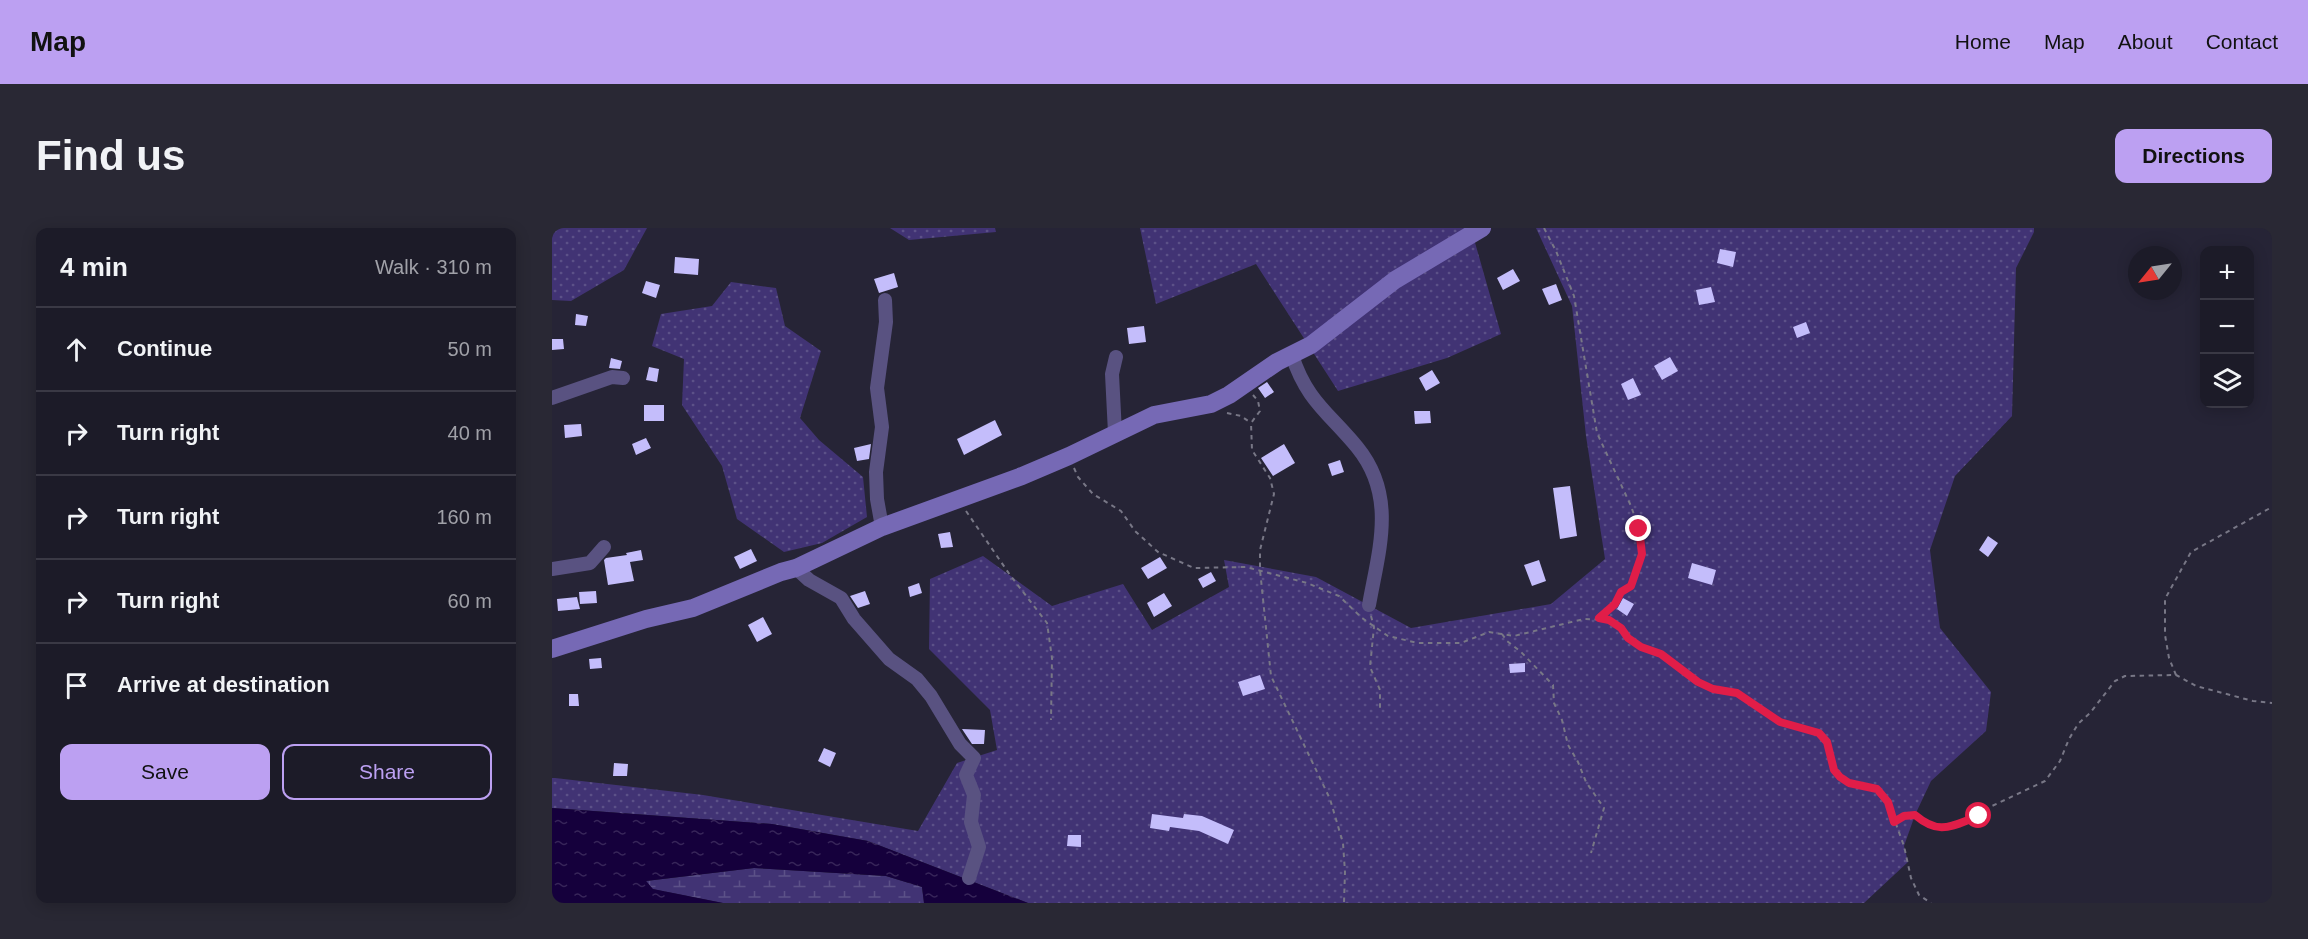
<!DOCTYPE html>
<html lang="en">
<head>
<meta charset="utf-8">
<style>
	:root { --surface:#1c1b28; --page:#292834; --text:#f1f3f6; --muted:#a0a1a8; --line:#3a3945; --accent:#bca0f2 }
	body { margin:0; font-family:Arial,sans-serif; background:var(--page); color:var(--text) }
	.controls { position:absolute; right:18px; top:18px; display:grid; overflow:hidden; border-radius:12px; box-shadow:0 3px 15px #0003 }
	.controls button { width:54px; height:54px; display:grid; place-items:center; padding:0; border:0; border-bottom:2px solid var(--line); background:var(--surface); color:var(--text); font:30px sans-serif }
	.compass { position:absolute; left:1576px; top:18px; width:54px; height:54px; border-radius:50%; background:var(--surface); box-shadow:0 3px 15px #0003; rotate:240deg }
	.stop { position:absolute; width:18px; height:18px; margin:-14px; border:4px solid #e11d48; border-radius:50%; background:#fff }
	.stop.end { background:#e11d48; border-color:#fff; box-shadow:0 2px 6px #0008 }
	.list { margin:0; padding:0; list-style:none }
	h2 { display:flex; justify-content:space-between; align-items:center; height:78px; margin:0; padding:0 24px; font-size:26px }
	h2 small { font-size:20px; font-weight:400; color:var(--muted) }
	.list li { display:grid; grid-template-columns:39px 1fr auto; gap:18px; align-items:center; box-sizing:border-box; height:84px; padding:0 24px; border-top:2px solid var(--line) }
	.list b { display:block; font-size:22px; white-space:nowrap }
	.list em { font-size:20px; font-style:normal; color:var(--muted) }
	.actions { display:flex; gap:12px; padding:18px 24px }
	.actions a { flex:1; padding:14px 0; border:2px solid var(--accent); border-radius:12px; text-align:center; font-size:21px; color:var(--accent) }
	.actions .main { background:var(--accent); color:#111 }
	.icon { flex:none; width:33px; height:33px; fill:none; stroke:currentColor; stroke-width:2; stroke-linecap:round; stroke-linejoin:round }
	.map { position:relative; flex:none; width:1720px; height:675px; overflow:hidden; border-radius:12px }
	header { display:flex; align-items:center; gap:36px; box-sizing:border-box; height:84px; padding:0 30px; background:var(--accent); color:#111 }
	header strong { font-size:28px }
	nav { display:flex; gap:33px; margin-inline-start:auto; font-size:21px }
	.intro { display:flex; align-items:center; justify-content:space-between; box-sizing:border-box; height:144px; padding:0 36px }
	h1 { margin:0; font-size:42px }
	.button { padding:15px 27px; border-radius:12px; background:var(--accent); color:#111; font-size:21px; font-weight:700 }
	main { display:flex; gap:36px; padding:0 36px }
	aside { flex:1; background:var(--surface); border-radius:12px; box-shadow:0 3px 15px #0003 }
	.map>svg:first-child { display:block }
</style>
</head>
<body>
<header>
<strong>Map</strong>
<nav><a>Home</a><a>Map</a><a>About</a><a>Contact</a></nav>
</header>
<div class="intro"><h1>Find us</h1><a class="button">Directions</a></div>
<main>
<aside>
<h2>4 min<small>Walk · 310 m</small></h2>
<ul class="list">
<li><svg class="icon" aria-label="ahead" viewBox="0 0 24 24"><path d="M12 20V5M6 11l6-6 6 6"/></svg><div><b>Continue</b></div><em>50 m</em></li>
<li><svg class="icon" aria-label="right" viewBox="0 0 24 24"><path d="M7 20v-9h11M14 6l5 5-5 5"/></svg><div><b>Turn right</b></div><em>40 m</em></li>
<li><svg class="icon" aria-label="right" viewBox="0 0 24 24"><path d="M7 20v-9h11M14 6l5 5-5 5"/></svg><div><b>Turn right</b></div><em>160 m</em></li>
<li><svg class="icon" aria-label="right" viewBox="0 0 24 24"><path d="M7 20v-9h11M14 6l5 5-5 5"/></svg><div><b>Turn right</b></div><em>60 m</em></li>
<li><svg class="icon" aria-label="arrive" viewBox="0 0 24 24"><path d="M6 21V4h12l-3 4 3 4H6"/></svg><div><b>Arrive at destination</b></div></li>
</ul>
<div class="actions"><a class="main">Save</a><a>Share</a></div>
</aside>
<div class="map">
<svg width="1720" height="675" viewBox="0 0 1720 675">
	<defs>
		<pattern id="grass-dots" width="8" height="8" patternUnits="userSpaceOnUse" patternTransform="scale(1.5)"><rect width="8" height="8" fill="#413374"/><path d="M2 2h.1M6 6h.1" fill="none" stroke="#5c5188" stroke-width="1.8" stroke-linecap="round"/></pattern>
		<pattern id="wetland-marsh" width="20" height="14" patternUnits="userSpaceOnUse" patternTransform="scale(1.5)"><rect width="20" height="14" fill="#413374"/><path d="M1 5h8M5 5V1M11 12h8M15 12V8" fill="none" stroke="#5c5188"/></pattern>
		<pattern id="water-ripples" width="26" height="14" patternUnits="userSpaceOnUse" patternTransform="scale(1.5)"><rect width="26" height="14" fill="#15003c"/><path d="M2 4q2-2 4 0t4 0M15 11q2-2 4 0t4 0" fill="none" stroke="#372559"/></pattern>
	</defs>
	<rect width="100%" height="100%" fill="#262436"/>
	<path fill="url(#grass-dots)" d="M0,0H95L72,42L19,73L0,72Z
		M338,0H443L444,4L357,12Z
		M588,0H939L922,11L949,106L895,130L786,163L704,36L604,76Z
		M984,0H1482V4L1464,40L1460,188L1403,248L1378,322L1388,400L1439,464L1434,503L1379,553L1363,587L1352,618L1356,634L1312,675H476L316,613L220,596L0,580V550H3L151,567L366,603L405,535L445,522L438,482L377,421L378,351L431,328L500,378L571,356L600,402L677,359L672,332L764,349L859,400L999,376L1053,331L1034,208L1020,78Z
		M179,54L224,60L233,98L269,123L248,190L267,212L311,249L315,289L270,315L232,324L185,291L170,238L130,177L132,131L100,118L109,86L160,78Z"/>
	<path fill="url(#wetland-marsh)" d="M202,640L334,648L370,659L372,675H171L100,661L94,653Z"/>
	<path fill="url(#water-ripples)" d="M0,580L220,596L316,613L476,675H372L370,659L334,648L202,640L94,653L101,661L171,675H0Z"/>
	<path fill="#c4bdfb" d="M1168,21L1184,24L1181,39L1165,35Z
		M123,29L147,31L146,47L122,45Z
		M961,41L968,53L951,62L945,50Z
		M342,45L346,59L327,65L322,51Z
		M94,53L108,57L104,70L90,65Z
		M1004,56L1010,72L997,77L990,61Z
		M1159,59L1163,74L1147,77L1144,62Z
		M24,86L36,88L34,98L23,97Z
		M1254,94L1258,105L1245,110L1241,99Z
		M592,98L594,114L577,116L575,100Z
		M0,111H11L12,121L0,122Z
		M1118,129L1126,143L1110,152L1102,138Z
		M59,130L70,133L68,141L57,140Z
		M97,139L107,141L105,154L94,152Z
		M880,142L888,155L874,163L867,150Z
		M1081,150L1089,167L1076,172L1069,156Z
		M715,154L722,164L713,170L706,160Z
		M92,177H112V193H92Z
		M862,183H878L879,195L863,196Z
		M443,192L450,207L412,227L405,211Z
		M29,196L30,208L13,210L12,197Z
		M94,210L99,220L84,227L80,216Z
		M319,216L317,231L305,233L302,220Z
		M732,216L743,235L721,248L709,230Z
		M788,232L792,244L780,248L776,236Z
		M1018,258L1025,308L1008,311L1001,260Z
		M398,304L401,319L389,320L386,306Z
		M1436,308L1446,315L1436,329L1427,322Z
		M199,321L205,333L188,341L182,329Z
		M89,322L91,332L78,334L82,353L56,357L52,332L54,330L75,327L74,325Z
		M608,329L615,340L596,351L589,340Z
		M987,332L994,353L980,358L972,337Z
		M1140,335L1164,342L1160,357L1136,350Z
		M659,344L664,353L651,360L646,351Z
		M367,355L370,365L358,369L356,359Z
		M44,363L45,375L28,376L27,364Z
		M313,363L318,376L306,380L298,368Z
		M612,365L620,378L602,389L595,375Z
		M25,369L28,381L6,383L5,371Z
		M1071,370L1082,376L1075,388L1065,381Z
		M211,389L220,406L205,414L196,397Z
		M49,430L50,440L38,441L37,431Z
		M973,435V444L958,445L957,436Z
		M708,447L713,461L691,468L686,454Z
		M17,466H26L27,478H17Z
		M410,501L433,502L432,516H420Z
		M272,520L284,525L278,539L266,533Z
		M62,535L76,536L75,548H61Z
		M600,586L631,590L632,586L650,588L682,602L676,616L647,603L618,599L617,603L598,600Z
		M516,607H529V619L515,618Z"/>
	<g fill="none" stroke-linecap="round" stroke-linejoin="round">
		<path stroke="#787786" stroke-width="2" stroke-dasharray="4.5 4.5" stroke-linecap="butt" d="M992,0L1004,23L1022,68L1045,205L1079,278L1087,301L1090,326L1079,358L1069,364L1063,376L1047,390
			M701,167L706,173L708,183L699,195L700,222L718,250L722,266L708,322V342L719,448L778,571L791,615L793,644L792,675
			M675,185L689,188L699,195
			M522,240L526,249L541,266L569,283L583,303L606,324L642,340L694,339L755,355L787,368L810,390L836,408L866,415H909L937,404L962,408L1032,391L1057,392L1069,400L1076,410L1089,419L1109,426L1146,454L1161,461L1185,465L1228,494L1267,505L1275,514L1282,542L1288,549L1297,555L1325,561L1336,574L1352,618L1359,650L1367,667L1379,675
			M414,283L458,347L495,395L500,430L499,492
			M819,388L822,399L818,439L828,462V484
			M950,406L955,413L969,424L1001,457L1002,475L1010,492L1016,517L1026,534L1034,554L1052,580L1039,625
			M1624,447L1617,430L1613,407V371L1639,324L1720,279
			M1344,593L1351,588L1363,587L1377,599L1388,600L1399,598L1427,588L1440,578L1493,553L1508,533L1517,511L1526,496L1538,485L1563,453L1573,448L1624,447L1644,458L1701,473L1720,475"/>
		<path stroke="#595281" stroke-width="14" d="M740,127C754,172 777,185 805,219C845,268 827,321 817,377
			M0,170L60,149L71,150
			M563,205L560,146L564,129
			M330,299L325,271L324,244L330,199L325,160L334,94L333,72
			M244,340L257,352L289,370L302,391L337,431L365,451L379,468L408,516L422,530L414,547L422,567L419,594L427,619L417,650
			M0,341L38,335L52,319"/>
		<path stroke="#7669b5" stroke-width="18" d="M0,421L94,391L141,380L229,344L244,340L330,299L470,248L517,228L602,187L659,176L677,167L725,134L759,117L843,52L930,0"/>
	</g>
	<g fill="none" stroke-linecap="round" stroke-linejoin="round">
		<path stroke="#e11d48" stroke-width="8" d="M1087,301L1090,326L1079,358L1069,364L1063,376L1047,390L1057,392L1069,400L1076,410L1089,419L1109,426L1146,454L1161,461L1185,465L1228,494L1267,505L1275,514L1282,542L1288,549L1297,555L1325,561L1336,574L1342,594L1352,588L1363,587C1388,608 1399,598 1427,588"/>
	</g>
</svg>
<div class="controls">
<button>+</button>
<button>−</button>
<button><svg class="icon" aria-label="layers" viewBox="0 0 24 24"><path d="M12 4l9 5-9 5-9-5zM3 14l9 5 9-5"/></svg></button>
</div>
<svg class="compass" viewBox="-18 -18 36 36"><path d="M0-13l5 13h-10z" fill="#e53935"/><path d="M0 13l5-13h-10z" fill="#a0a1a8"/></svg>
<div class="stop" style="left:1427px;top:588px"></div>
<div class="stop end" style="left:1087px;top:301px"></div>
</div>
</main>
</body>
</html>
